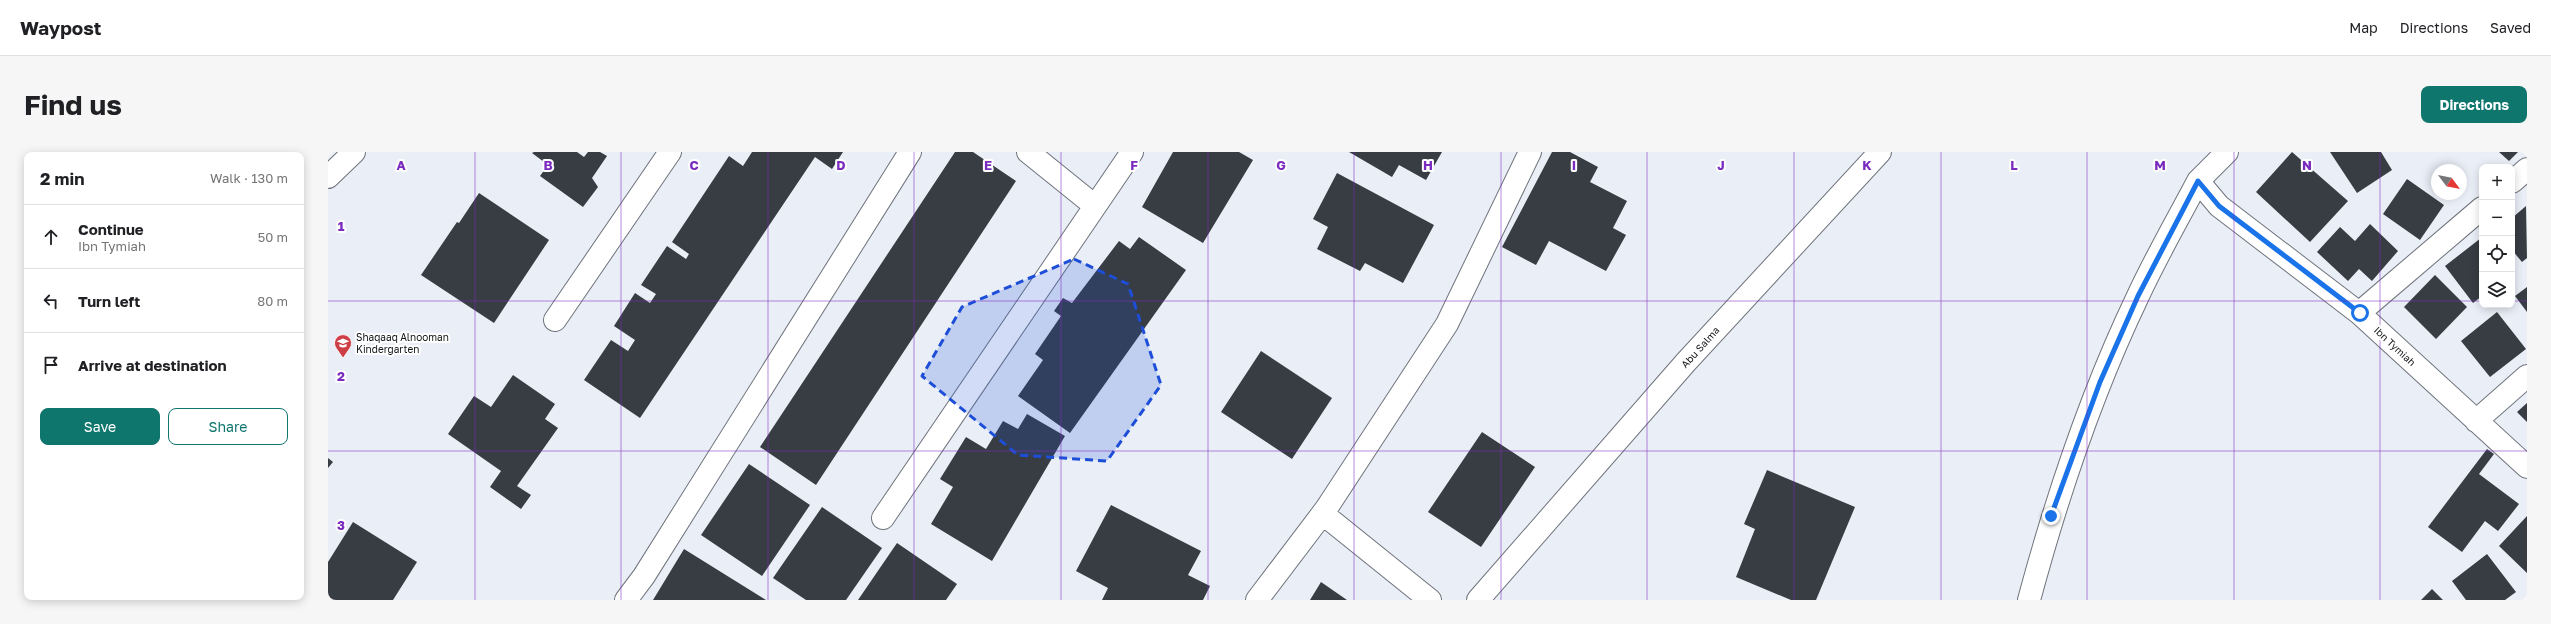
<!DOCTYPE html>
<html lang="en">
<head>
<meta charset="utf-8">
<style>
	:root { --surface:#fff; --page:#f6f6f6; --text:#202124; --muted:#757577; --line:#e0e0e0; --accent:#0f766e }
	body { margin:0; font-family:"Golos Text",sans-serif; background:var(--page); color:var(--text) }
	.controls { position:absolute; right:12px; top:12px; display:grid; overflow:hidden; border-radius:8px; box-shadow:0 2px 10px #0003 }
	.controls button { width:36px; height:36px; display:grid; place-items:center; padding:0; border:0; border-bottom:1px solid var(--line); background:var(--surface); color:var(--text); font:20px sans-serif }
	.compass { position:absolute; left:2103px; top:12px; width:36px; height:36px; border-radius:50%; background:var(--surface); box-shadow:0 2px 10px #0003; rotate:122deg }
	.stop { position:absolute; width:12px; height:12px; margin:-9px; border:3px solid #1a73e8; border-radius:50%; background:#fff }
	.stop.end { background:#1a73e8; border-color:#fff; box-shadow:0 1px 4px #0008 }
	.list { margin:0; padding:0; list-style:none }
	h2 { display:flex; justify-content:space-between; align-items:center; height:52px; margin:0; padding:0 16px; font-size:17px }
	h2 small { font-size:13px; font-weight:400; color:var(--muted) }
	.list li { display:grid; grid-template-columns:26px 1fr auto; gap:12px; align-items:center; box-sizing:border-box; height:64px; padding:0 16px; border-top:1px solid var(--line) }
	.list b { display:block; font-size:15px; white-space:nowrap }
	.list p { margin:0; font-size:13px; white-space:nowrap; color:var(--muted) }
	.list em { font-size:13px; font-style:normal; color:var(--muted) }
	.actions { display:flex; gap:8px; padding:12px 16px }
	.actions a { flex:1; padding:9px 0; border:1px solid var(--accent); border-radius:8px; text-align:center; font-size:14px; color:var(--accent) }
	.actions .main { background:var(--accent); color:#fff }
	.icon { flex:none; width:22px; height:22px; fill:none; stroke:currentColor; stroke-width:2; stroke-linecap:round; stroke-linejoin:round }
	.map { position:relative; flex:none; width:2199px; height:448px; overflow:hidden; border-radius:8px }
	header { display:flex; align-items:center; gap:24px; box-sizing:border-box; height:56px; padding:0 20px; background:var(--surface); border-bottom:1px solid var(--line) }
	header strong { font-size:19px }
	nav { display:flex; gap:22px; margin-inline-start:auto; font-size:14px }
	.intro { display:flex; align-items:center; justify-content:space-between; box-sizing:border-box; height:96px; padding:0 24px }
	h1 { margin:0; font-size:28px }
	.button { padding:10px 18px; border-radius:8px; background:var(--accent); color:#fff; font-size:14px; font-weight:700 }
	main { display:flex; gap:24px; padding:0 24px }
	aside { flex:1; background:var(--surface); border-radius:8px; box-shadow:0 2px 10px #0003 }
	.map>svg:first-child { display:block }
</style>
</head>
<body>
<header>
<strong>Waypost</strong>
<nav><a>Map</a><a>Directions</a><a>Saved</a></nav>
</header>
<div class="intro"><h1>Find us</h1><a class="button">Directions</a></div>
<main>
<aside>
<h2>2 min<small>Walk · 130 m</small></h2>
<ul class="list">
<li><svg class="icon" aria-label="ahead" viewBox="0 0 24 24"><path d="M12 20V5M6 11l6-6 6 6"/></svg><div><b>Continue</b><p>Ibn Tymiah</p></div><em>50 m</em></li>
<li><svg class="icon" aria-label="left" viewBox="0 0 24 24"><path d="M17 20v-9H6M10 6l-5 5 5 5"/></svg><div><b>Turn left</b></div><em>80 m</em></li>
<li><svg class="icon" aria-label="arrive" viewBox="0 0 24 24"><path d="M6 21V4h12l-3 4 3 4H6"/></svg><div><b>Arrive at destination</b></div></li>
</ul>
<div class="actions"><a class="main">Save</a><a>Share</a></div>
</aside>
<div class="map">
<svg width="2199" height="448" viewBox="0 0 2199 448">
	<rect width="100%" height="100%" fill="#e9eef7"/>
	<path fill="#383c43" d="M206,0H249L256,5L260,0H272L279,4L264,26L270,35L255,55L212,24L220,13L204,1Z
		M424,0H515L504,17L487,5L312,266L256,228L283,188L300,199L307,188L286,174L307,141L322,151L328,142L313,133L339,94L358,107L361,102L344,90L401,4L415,14Z
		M627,0H645L688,29L488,333L432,295Z
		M845,0H911L925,8L875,91L814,55Z
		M1021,0H1114L1098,28L1071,13L1064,25Z
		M1224,0H1242L1270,15L1262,30L1299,49L1285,76L1298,83L1278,119L1221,89L1208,113L1174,95Z
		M1964,0L2020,49L1982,90L1928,40Z
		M2002,0H2053L2064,18L2029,41Z
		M2171,0H2190L2181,9Z
		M1009,21L1106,73L1075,131L1037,111L1032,119L989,97L1000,75L985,67Z
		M2079,27L2116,53L2092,88L2055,62Z
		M151,41L221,88L166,171L93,123L129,70L131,71Z
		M2198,54L2199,106L2194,110L2184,98V66Z
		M2042,72L2070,99L2044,129L2031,117L2020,129L1989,100L2012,75L2027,89Z
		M811,85L858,118L742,281L690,244L715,208L707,202L733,164L726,159L735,146L744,151L791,89L802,97Z
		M2153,86L2154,144L2145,151L2117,114Z
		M2107,123L2139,155L2108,187L2076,155Z
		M2199,135V160L2187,144Z
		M2169,160L2198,197L2162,225L2133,189Z
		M933,199L1004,246L964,307L893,260Z
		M185,223L227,252L217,267L230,276L189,334L203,343L193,357L162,335L173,319L120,282L146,244L163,255Z
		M2199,251V270L2189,260Z
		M699,262L737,284L664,409L603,372L625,335L612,327L638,285L658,297L675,269L690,277Z
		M1154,280L1207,315L1153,395L1100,360Z
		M2159,297L2166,302L2151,322L2191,352L2170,379L2157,369L2134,400L2100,375Z
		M0,306L5,310L0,316Z
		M421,312L482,353L434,424L373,383Z
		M1439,318L1527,355L1488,448H1463L1408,425L1427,377L1416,372Z
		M783,353L873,399L860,423L882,434L875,448H774L780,436L748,419Z
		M494,355L554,396L518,448H478L445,426Z
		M2199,364V421L2171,394Z
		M25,370L89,410L65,448H0V410Z
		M569,391L629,432L618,448H530Z
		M356,397L438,448H325Z
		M2159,402L2188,440L2177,448H2138L2124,429Z
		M993,430L1019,448H982Z
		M2104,437L2115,448H2093Z"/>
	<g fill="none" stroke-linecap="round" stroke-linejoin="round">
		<g stroke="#6f747c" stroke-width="24">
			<path id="minor" d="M700,0L767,54
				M1899,0L1870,29L1891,54L2031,161L2199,315
				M0,25L26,0
				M2184,30L2199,17
				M2031,161L2154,56
				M227,168L342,0
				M2148,269L2199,224
				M995,362L1102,448
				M555,366L804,0
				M298,448L316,424L582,0
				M929,448L998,357L1119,172L1202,0
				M1150,448L1358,210L1552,0
				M1701,448C1729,344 1763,242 1810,144C1828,105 1850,67 1870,29"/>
		</g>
		<use href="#minor" stroke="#fff" stroke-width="22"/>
	</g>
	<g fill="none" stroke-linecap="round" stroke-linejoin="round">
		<path stroke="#1a73e8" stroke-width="5" d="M1723,364L1772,230L1810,144L1870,29L1891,54L2032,161"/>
	</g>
	<path fill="#1d4ed8" fill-opacity="0.2" stroke="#1d4ed8" stroke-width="3" stroke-dasharray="8 5" stroke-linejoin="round" d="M746,107L800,132L833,233L779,309L690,303L594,224L634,155Z"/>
	<path fill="none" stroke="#7b2cbf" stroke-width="1" stroke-opacity="0.55" d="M147,0V448M293,0V448M440,0V448M586,0V448M733,0V448M880,0V448M1026,0V448M1173,0V448M1319,0V448M1466,0V448M1613,0V448M1759,0V448M1906,0V448M2052,0V448M0,149H2154M2184,149H2199M0,299H2199"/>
	<defs>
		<g id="school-pin" transform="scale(0.9)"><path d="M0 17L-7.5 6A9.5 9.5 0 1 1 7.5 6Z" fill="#ce3e46" stroke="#fff"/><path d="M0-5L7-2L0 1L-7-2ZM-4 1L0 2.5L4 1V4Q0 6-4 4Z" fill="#fff"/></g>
	</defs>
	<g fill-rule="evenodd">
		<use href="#school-pin" x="15" y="191"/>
	</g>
	<g text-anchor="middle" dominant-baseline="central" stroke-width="4" stroke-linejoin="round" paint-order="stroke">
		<g font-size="10" fill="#131518" stroke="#fff" text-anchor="start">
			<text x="28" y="185">Shaqaaq Alnooman<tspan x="28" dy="12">Kindergarten</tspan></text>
		</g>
		<g font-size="10" fill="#131518" stroke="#fff">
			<text transform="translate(2067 194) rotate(43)">Ibn Tymiah</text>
			<text transform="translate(1372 195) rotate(-48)">Abu Salma</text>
		</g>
	</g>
	<g font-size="13" text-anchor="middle" font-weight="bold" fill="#7b2cbf" stroke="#fff" stroke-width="4" stroke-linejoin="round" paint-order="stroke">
		<text x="73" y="18">A</text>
		<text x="220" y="18">B</text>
		<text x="366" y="18">C</text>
		<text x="513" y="18">D</text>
		<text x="660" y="18">E</text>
		<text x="806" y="18">F</text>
		<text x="953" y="18">G</text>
		<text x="1100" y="18">H</text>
		<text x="1246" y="18">I</text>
		<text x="1393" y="18">J</text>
		<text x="1539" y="18">K</text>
		<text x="1686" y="18">L</text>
		<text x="1832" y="18">M</text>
		<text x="1979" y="18">N</text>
		<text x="13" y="79">1</text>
		<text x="13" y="229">2</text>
		<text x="13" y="378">3</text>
	</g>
</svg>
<div class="controls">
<button>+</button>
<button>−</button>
<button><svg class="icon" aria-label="locate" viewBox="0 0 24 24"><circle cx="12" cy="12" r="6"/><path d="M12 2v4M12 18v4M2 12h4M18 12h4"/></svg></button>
<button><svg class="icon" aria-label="layers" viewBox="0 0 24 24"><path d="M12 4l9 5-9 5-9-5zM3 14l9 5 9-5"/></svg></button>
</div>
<svg class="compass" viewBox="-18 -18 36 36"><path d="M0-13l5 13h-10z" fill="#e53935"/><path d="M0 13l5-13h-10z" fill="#757577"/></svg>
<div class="stop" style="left:2032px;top:161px"></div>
<div class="stop end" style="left:1723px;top:364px"></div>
</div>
</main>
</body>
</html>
